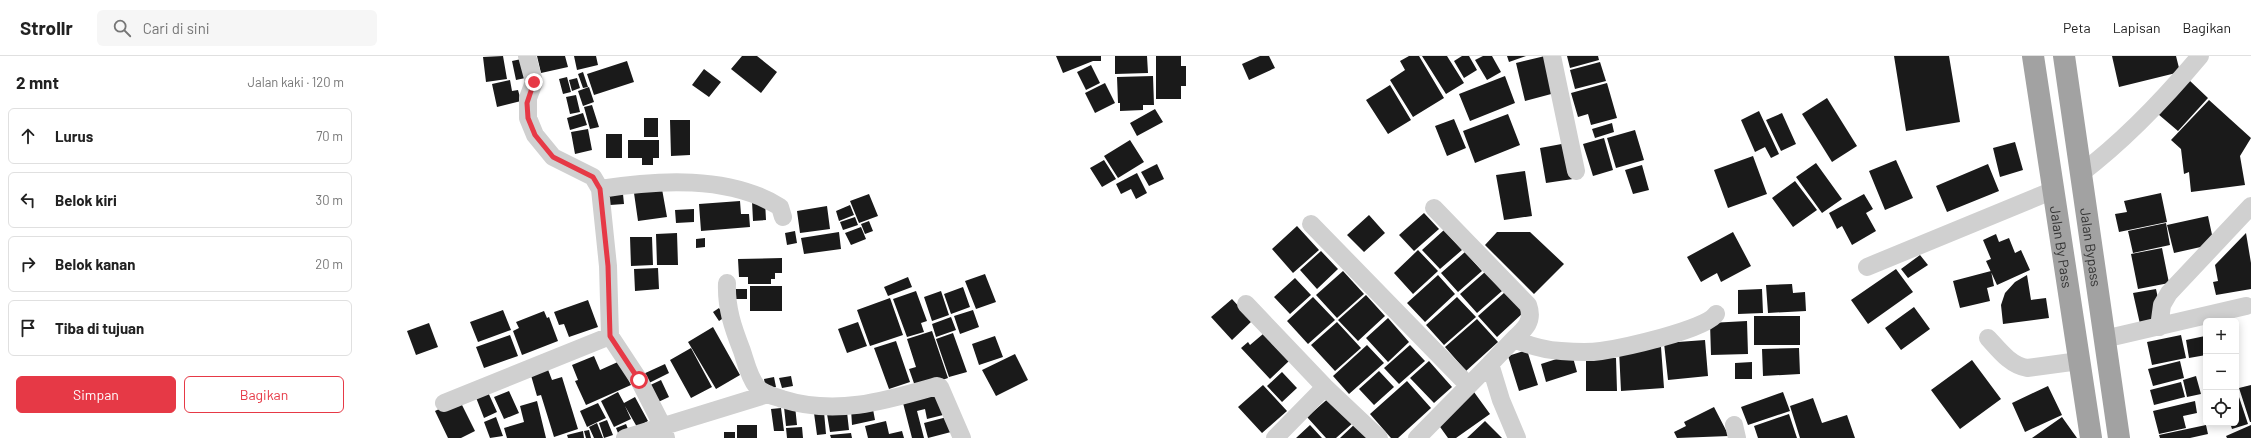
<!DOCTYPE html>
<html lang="id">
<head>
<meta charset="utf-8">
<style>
	:root { --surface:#fff; --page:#f6f6f6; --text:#222; --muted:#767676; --line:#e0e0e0; --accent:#e63946 }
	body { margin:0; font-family:Barlow,sans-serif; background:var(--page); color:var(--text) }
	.controls { position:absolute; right:12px; bottom:12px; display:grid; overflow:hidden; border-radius:6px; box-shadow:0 2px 10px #0003 }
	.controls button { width:36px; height:36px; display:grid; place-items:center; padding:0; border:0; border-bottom:1px solid var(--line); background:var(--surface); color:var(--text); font:20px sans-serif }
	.stop { position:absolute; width:12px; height:12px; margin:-9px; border:3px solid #e63946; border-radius:50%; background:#fff }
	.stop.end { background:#e63946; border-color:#fff; box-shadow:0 1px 4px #0008 }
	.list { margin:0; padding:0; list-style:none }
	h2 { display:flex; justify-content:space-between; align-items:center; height:52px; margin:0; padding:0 16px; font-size:17px }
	h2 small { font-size:13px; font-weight:400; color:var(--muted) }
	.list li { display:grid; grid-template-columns:26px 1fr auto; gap:12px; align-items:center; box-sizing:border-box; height:56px; margin:0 8px 8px; padding:0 8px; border:1px solid var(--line); border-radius:6px }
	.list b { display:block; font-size:15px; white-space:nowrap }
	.list em { font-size:13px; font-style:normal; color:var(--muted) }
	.actions { display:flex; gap:8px; padding:12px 16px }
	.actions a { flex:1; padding:9px 0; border:1px solid var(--accent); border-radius:6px; text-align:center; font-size:14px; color:var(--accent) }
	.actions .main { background:var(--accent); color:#fff }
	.icon { flex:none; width:22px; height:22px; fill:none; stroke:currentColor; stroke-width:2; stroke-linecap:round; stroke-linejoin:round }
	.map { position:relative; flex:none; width:1891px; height:382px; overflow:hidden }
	header { display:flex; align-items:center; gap:24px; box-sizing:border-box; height:56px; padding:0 20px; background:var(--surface); border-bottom:1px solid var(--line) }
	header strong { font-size:19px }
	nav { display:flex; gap:22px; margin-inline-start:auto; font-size:14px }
	.search { width:280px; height:36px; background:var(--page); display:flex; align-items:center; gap:10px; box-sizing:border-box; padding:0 14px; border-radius:6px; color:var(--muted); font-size:15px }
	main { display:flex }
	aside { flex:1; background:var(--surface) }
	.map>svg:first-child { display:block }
</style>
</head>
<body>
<header>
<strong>Strollr</strong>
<div class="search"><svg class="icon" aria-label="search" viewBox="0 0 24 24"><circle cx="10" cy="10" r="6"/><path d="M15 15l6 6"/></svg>Cari di sini</div>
<nav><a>Peta</a><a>Lapisan</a><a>Bagikan</a></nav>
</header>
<main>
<aside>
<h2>2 mnt<small>Jalan kaki · 120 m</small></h2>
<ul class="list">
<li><svg class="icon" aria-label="ahead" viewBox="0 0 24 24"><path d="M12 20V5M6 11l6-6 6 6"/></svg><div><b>Lurus</b></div><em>70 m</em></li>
<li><svg class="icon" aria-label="left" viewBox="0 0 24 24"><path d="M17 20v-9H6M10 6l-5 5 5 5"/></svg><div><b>Belok kiri</b></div><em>30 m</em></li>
<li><svg class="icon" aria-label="right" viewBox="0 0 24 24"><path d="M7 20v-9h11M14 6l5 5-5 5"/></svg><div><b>Belok kanan</b></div><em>20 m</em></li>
<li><svg class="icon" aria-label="arrive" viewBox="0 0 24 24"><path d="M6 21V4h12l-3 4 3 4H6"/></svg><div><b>Tiba di tujuan</b></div></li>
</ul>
<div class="actions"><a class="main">Simpan</a><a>Bagikan</a></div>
</aside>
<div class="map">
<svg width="1891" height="382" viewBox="0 0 1891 382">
	<rect width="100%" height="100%" fill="#fff"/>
	<path fill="#1a1a1a" d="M143,0L147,23L126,26L123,1Z
		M177,0H205L208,11L181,17Z
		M214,0H236L238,9L217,14Z
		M382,0H397L417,16L401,37L371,13Z
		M696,0H741V5H733L703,17Z
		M755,0H787L788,17L755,18Z
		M796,0H821V10H826V30H821V43H796Z
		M900,0H909L915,12L889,24L882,8Z
		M1049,0H1059L1084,42L1053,61L1030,24L1045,14L1040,5Z
		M1062,0H1087L1104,27L1086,38Z
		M1102,0H1109L1117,14L1104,22L1094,5Z
		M1123,0H1132L1141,16L1127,24L1115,4Z
		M1147,0H1166L1149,6Z
		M1185,0L1195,37L1165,45L1156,7Z
		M1207,0H1238L1239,4L1210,12Z
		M1534,0H1589L1600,66L1546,75Z
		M1752,0H1816L1820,16L1759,31Z
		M166,2L170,21L156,24L152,5Z
		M267,5L274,26L234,39L227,18Z
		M1240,6L1246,25L1215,33L1210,14Z
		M731,9L740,27L726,34L717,16Z
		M344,13L361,26L349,41L332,29Z
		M223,16L228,31L223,32L218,18Z
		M793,20L794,49H783V54L760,55V47H758L757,21Z
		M1145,20L1155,47L1110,65L1099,38Z
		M207,21L211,36L203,38L199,23Z
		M217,22L220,32L212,35L209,24Z
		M150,24L152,35L158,34L161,45L137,51L132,28Z
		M1829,24L1848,42L1818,75L1798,58Z
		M745,27L755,47L735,57L725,37Z
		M1247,27L1257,62L1231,69L1228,58L1218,61L1211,37Z
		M1030,29L1051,64L1028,78L1006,44Z
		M229,31L234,46L223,50L218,35Z
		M216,39L220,56L210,58L206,41Z
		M1467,42L1497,90L1472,106L1442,58Z
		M1849,44L1891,82L1880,100L1885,129L1831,136L1829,116L1824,118L1821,93L1811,84Z
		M232,49L239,71L230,73L224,51Z
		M795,53L803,66L777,80L770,67Z
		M1399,55L1419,98L1411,102L1405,91L1395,96L1381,64Z
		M223,57L227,69L210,74L207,62Z
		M1422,57L1436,88L1421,95L1406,64Z
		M1148,58L1160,89L1115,107L1103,75Z
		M284,62H298V81H284Z
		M1094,63L1106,92L1087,100L1075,70Z
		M310,64H330V99L311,100Z
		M1252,67L1254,76L1235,82L1232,73Z
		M228,73L232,94L215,98L211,76Z
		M1275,74L1284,104L1256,112L1247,82Z
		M246,78H262V102H246Z
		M1244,82L1253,114L1233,120L1223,88Z
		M268,84H299V102H293V109H282V102H268Z
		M770,84L784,106L758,122L744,100Z
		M1655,86L1663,114L1640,121L1633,92Z
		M1207,87L1213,123L1186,127L1180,92Z
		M1393,100L1407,138L1368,152L1354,114Z
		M744,104L756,123L742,131L730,112Z
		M1536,104L1553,142L1525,154L1509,115Z
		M1456,107L1482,143L1462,157L1436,121Z
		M797,108L804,123L789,130L781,116Z
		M1628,108L1639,135L1587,156L1576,130Z
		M1282,109L1289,134L1273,138L1265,114Z
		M1165,115L1172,160L1144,164L1136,119Z
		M777,117L787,137L776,143L771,133L761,138L756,128Z
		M1435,125L1457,154L1433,171L1412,142Z
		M302,133L307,161L278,165L274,137Z
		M1801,137L1807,166L1759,176L1755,158L1767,156L1764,145Z
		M263,138L264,148L250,149L249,139Z
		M509,138L518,160L499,167L490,145Z
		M1504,138L1513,153L1506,157L1516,175L1492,189L1482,170L1477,173L1469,157Z
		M380,145L381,158H389L390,171L341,175L339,148Z
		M392,145H405L406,164L393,165Z
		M490,149L494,159L479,165L476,155Z
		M467,150L470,173L440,177L437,155Z
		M334,153V166L316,167L315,154Z
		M1064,157L1079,173L1054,195L1039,179Z
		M1009,159L1025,177L1004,196L987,179Z
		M1848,160L1854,188L1814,197L1807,169Z
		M495,161L498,169L483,174L480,166Z
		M509,165L513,175L505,178L501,168Z
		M1806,167L1810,189L1773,197L1768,175Z
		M937,170L959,194L933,217L912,193Z
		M501,171L506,183L491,189L485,177Z
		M1084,174L1102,194L1080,213L1062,194Z
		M435,175L437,187L427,189L425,177Z
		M479,176L481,193L444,198L441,182Z
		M1137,176H1170L1204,208L1174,238L1125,189Z
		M1373,176L1391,210L1361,226L1357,217L1341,226L1327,201Z
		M317,177L318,209H297L296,178Z
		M1886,177L1891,207V233L1856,239L1853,226L1858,225L1855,209Z
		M1636,178L1639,186L1649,182L1655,197L1661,194L1670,214L1637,229L1626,205L1631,203L1623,184Z
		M270,181H292L293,209L271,210Z
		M345,182V191L336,192V183Z
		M1802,192L1809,227L1778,233L1771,198Z
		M1058,194L1078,215L1053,238L1034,217Z
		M961,195L978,213L957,233L940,214Z
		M1105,196L1122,215L1098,236L1081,217Z
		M1560,199L1568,209L1548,222L1541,213Z
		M422,202V217H415V223H411V228H388V221H379L378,203Z
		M298,212L299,233L275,235L274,213Z
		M1536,213L1553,236L1508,268L1491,244Z
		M983,215L1004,238L977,262L956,239Z
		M1631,215L1634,230L1627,232L1630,245L1600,252L1593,225Z
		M1125,216L1142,235L1117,257L1100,238Z
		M625,218L636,246L616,253L605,225Z
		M1078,219L1095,238L1065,266L1047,247Z
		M1667,219L1671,244L1686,242L1689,262L1643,268L1641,249L1645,237L1655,226Z
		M548,221L552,231L528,240L524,231Z
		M935,222L951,239L930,258L914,241Z
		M1432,228L1433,237L1445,236L1446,255L1408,257L1406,229Z
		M390,230H422V255H390Z
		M603,231L610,251L591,258L584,238Z
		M375,233H387V243H375Z
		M1402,233L1403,257L1378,258V234Z
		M1796,233L1799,247L1798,264L1780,268L1773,237Z
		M556,235L567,265L561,267L564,276L547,281L533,243Z
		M581,235L589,259L572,265L564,241Z
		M1145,236L1164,256L1137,281L1118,260Z
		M1006,239L1025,260L998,285L978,264Z
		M953,241L975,264L948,288L927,265Z
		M1097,241L1116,261L1084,289L1066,269Z
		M530,242L543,279L510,290L497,254Z
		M872,243L892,265L872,284L851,261Z
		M228,244L238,271L209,281L204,268L199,269L194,256Z
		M1554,251L1570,273L1541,294L1525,272Z
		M359,252L365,261L359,265L353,256Z
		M143,254L151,274L118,286L110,266Z
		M613,254L619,271L600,278L594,260Z
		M184,255L187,262L189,261L198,285L162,299L153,275L159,272L156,266Z
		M1394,260H1440V289H1394Z
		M591,261L596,274L576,281L572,268Z
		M1028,262L1049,286L1028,306L1006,282Z
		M1117,263L1138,286L1106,315L1085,291Z
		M1387,265L1388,298L1351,299L1350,267Z
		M498,266L507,290L487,297L478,273Z
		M977,266L1001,292L975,315L951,289Z
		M69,267L78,291L56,299L47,275Z
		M353,271L380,319L356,333L328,286Z
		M572,275L588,322L556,333L549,313L556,311L547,283Z
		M593,277L607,316L589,321L576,283Z
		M903,278L929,305L910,323L881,292L888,286L890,289Z
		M150,279L158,300L124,312L116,291Z
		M1821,279L1826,302L1792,309L1787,286Z
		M635,280L643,301L619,309L612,288Z
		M1845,280L1846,299L1829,302L1826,284Z
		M1345,284L1348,320L1308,324L1304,287Z
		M536,285L550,326L529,333L514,292Z
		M1007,289L1024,307L989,338L973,320Z
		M1050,289L1065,305L1039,328L1024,312Z
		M1301,291L1304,332L1261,335L1259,294Z
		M331,292L352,331L331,342L310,304Z
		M1439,292L1440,318L1403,320L1402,293Z
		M1167,294L1178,329L1159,335L1148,300Z
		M655,298L668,324L636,340L622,314Z
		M1212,298L1217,316L1186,326L1181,308Z
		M234,300L240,314L260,305L271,329L226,349L215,325L218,324L212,309Z
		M1226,302H1256L1257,335H1226Z
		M1612,304L1641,343L1600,373L1571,334Z
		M1069,305L1092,331L1074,347L1050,322Z
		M1820,305L1824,322L1793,330L1788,313Z
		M1392,306V323H1375V307Z
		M305,308L309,317L285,329L281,319Z
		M187,311L192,324L202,321L218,373L194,381L181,339L177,340L170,316Z
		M1019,315L1034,331L1014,349L999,333Z
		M922,316L937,332L922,346L907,330Z
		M431,320L433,330L422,332L419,322Z
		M1836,320L1841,338L1827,341L1823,324Z
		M414,321L416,331L406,334L404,323Z
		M301,324L309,341L296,347L284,332Z
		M1047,325L1071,352L1038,382H1031L1010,358Z
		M1821,326L1825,341L1794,349L1790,334Z
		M903,329L927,355L902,377L878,351Z
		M1891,329V366H1890L1879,332Z
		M1688,330L1702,359L1665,376L1652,347Z
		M1876,332L1888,368L1872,373L1870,367H1876Z
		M127,334L137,356L124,362L115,339Z
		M577,334L583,359L567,363L565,353L557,355L564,382H552L542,343Z
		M149,335L159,357L144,363L134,341Z
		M258,336L264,347L275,341L288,365L277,371L265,350L271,363L254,371L241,345Z
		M1114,336L1130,358L1096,382H1088L1078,368Z
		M1423,336L1430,355L1388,369L1381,351Z
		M971,340L994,366L976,382H966L947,361Z
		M1453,342L1462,367L1487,359L1495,382H1440L1430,350Z
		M99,343L115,375L101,382H88L75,355Z
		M177,345L186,382H147L144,372L164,366L160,350Z
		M1835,345L1837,357L1823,360L1826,372L1799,378L1793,355Z
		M238,347L246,362L227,371L220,355Z
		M512,348L515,364L492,369L491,353Z
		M435,350L437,369L426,370L424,351Z
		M1354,351L1369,380L1317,382L1314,376L1326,370L1324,366Z
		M421,352L424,375H414L411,353Z
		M464,356L466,378L457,379L454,357Z
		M487,356L489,374L470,376L467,358Z
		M1429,358L1437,382H1398L1394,370Z
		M136,361L143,380L130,382L124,366Z
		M587,361L591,376L568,382L564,367Z
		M1702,361L1717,382H1672Z
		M247,364L253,379L244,382L239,367Z
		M526,365L529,378L542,375L544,382H508L505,370Z
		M1125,365L1142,382H1107Z
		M997,366L1012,382H980Z
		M237,367L243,382H234L229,371Z
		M266,368L268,373L258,377L256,372Z
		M377,369H397V382H377Z
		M950,369L962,382H936Z
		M1846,369L1848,378L1830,382H1800L1799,379Z
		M1891,369V382H1867L1866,380Z
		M442,371L443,382H427L426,372Z
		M229,374L231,382H226L224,375Z
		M223,375L224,382H208L207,379Z
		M364,376H375V382H364Z
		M491,377L492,382H471L470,379Z"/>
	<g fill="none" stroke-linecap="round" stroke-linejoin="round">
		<path stroke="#d0d0d0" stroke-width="18" d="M167,0L174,26L168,42V62L175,79L193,101L233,121L240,133C297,124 369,119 420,151L423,161
			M1192,0L1216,115
			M1720,118C1765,84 1804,43 1840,0
			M240,133L248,210L250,280L279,324L303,371L306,382
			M1074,152L1168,249C1174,265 1165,273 1154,283
			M951,168L1108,329
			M1507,211L1694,134
			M367,227C366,252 373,272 382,295C386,307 389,321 397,331C403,338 414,340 422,343C476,360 525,345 577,330L580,331L602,382
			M886,248L965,331L1019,382
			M1799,271L1802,249L1809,237L1891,150
			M1628,282C1639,294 1650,309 1667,312L1719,305
			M1744,283L1886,250
			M84,347L250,280
			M1374,369L1377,382
			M265,382L408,338
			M915,382L965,331
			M1057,382L1130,308
			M1157,382L1141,344L1130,308L1154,283C1170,290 1184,294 1201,295C1213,296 1228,297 1241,295C1261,292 1346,274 1356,258"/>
		<g stroke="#a2a2a2" stroke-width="22">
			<path id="s1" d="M1673,0L1731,382"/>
			<path id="s2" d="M1704,0L1759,382"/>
		</g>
	</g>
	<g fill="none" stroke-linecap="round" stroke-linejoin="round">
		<path stroke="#e63946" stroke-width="5" d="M174,26L167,47L168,62L175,79L193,101L233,121L240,133L248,210L250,280L279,324"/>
	</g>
	<g text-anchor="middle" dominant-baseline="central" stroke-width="4" stroke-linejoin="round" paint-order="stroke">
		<g font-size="14" fill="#333" stroke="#fff">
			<text stroke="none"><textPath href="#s1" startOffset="193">Jalan By Pass</textPath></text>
			<text stroke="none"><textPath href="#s2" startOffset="193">Jalan Bypass</textPath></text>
		</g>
	</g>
</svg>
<div class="controls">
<button>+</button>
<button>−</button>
<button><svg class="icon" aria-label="locate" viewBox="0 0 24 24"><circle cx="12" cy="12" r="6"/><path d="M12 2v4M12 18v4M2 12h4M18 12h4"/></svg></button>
</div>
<div class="stop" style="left:279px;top:324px"></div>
<div class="stop end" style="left:174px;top:26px"></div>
</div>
</main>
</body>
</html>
